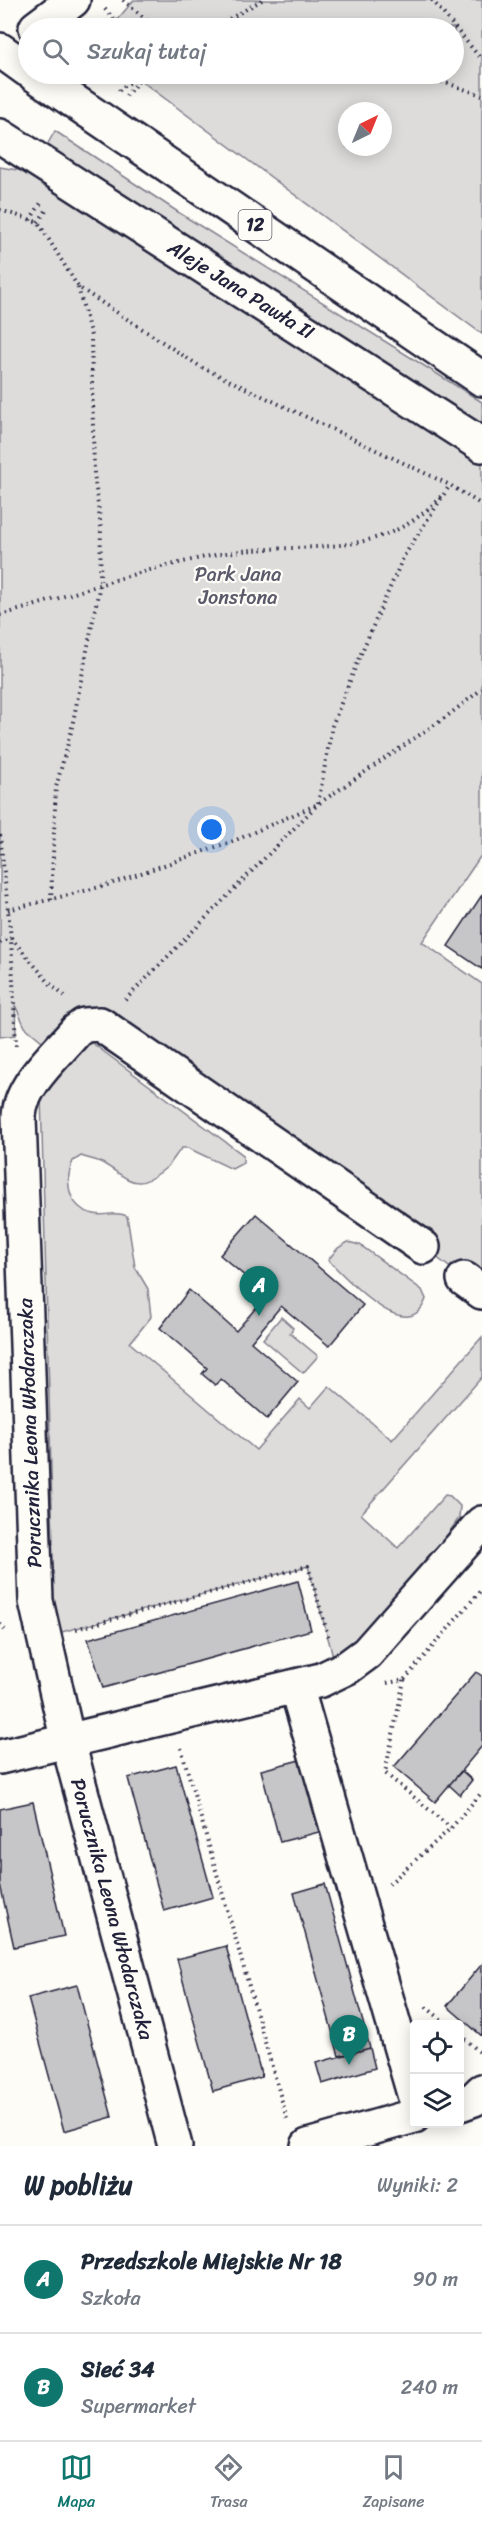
<!DOCTYPE html>
<html lang="pl">
<head>
<meta charset="utf-8">
<style>
	:root { --surface:#fff; --page:#f6f6f7; --text:#1f2937; --muted:#747a83; --line:#e0e1e3; --accent:#0f766e }
	body { margin:0; font-family:Sriracha,sans-serif; background:var(--page); color:var(--text) }
	.controls { position:absolute; right:18px; bottom:18px; display:grid; overflow:hidden; border-radius:6px; box-shadow:0 3px 15px #0003 }
	.controls button { width:54px; height:54px; display:grid; place-items:center; padding:0; border:0; border-bottom:2px solid var(--line); background:var(--surface); color:var(--text); font:30px sans-serif }
	.compass { position:absolute; left:338px; top:102px; width:54px; height:54px; border-radius:50%; background:var(--surface); box-shadow:0 3px 15px #0003; rotate:43deg }
	.you { position:absolute; left:212px; top:830px; width:21px; height:21px; margin:-15px; border:4px solid #fff; border-radius:50%; background:#1a73e8; box-shadow:0 0 0 9px #1a73e833 }
	.badge { display:grid; place-items:center; width:39px; height:39px; border-radius:50%; background:var(--accent); color:#fff; font-size:20px; font-weight:700 }
	.pin { position:absolute; translate:-50% -50px; filter:drop-shadow(0 2px 3px #0008) }
	.pin::after { content:''; position:absolute; top:32px; width:21px; height:18px; background:inherit; clip-path:polygon(0 0,100% 0,50% 100%) }
	.list { margin:0; padding:0; list-style:none }
	h2 { display:flex; justify-content:space-between; align-items:center; height:78px; margin:0; padding:0 24px; font-size:26px }
	h2 small { font-size:20px; font-weight:400; color:var(--muted) }
	.list li { display:grid; grid-template-columns:39px 1fr auto; gap:18px; align-items:center; box-sizing:border-box; height:108px; padding:0 24px; border-top:2px solid var(--line) }
	.list b { display:block; font-size:22px; white-space:nowrap }
	.list p { margin:0; font-size:20px; white-space:nowrap; color:var(--muted) }
	.list em { font-size:20px; font-style:normal; color:var(--muted) }
	.icon { flex:none; width:33px; height:33px; fill:none; stroke:currentColor; stroke-width:2; stroke-linecap:round; stroke-linejoin:round }
	.map { position:relative; flex:none; width:482px; height:2146px; overflow:hidden }
	.search { position:absolute; background:var(--surface); box-shadow:0 3px 15px #0003; left:18px; right:18px; top:18px; height:66px; display:flex; align-items:center; gap:15px; box-sizing:border-box; padding:0 21px; border-radius:33px; color:var(--muted); font-size:22px }
	.sheet { height:294px; background:var(--surface) }
	nav { display:flex; justify-content:space-around; align-items:center; box-sizing:border-box; height:84px; border-top:2px solid var(--line); background:var(--surface); font-size:16px; color:var(--muted) }
	nav a { display:grid; justify-items:center; gap:3px }
	nav .on { color:var(--accent) }
	.map>svg:first-child { display:block }
</style>
</head>
<body>
<div class="map">
<svg width="482" height="2146" viewBox="0 0 482 2146">
	<rect width="100%" height="100%" fill="#fdfcf7"/>
	<filter id="ink" filterUnits="userSpaceOnUse"><feTurbulence type="fractalNoise" baseFrequency=".0167" numOctaves="2"/><feDisplacementMap in="SourceGraphic" scale="12" xChannelSelector="R" yChannelSelector="G"/><feConvolveMatrix kernelMatrix="1 2 1 2 8 2 1 2 1" color-interpolation-filters="sRGB"/></filter>
	<g filter="url(#ink)">
		<path fill="#dddcdb" stroke="#807f8b" stroke-width="1.5" fill-rule="evenodd" d="M134,0H482V334L132,74H454V28H110ZM347,111H383V147H347Z
			M55,131L181,214L482,402V433L179,235L47,145Z
			M0,167L40,174L482,459V854L422,942L482,984V1292L423,1247L109,1029L48,1046L25,1027L15,1005L16,1035L0,1037Z
			M88,1040L243,1155V1163L232,1169L188,1148H182C176,1154 173,1161 167,1167C136,1193 132,1181 104,1164C98,1160 89,1159 81,1156L73,1161C64,1182 68,1208 94,1214C106,1217 114,1210 127,1216L135,1267L148,1289L151,1317L130,1343L256,1450L300,1399L310,1408L329,1386L392,1440L482,1337V1377L361,1514L398,1548L445,1495L450,1496L460,1506L459,1518L441,1544L360,1639L333,1656L308,1566L43,1637L34,1549L53,1544L41,1095Z
			M348,1242L360,1245L422,1290L426,1299C408,1349 345,1276 328,1260L338,1248Z
			M281,1317L293,1328L290,1333L318,1356L303,1373L263,1339Z"/>
		<path fill="#c6c6c8" stroke="#22223b" stroke-width="1.5" d="M482,895V969L448,946Z
			M256,1214L363,1305L329,1346L281,1306L251,1342L298,1382L267,1419L221,1379L215,1385L202,1374L207,1368L160,1328L189,1290L236,1331L267,1295L220,1255Z
			M298,1581L311,1630L103,1688L88,1639Z
			M476,1672L482,1676V1746L435,1802L394,1767Z
			M300,1760L319,1832L280,1842L261,1770Z
			M176,1765L213,1897L164,1911L128,1778Z
			M462,1771L472,1780L460,1795L449,1785Z
			M33,1802L64,1936L14,1947L0,1884V1809Z
			M325,1884L370,2048L339,2056L294,1893Z
			M226,1946L262,2077L213,2091L177,1959Z
			M482,1964V2036L447,2006Z
			M77,1985L112,2117L64,2131L28,1998Z
			M370,2048L375,2068L322,2084L316,2063Z"/>
		<g fill="none" stroke-linecap="round" stroke-linejoin="round">
			<g stroke="#22223b" stroke-width="38">
				<path id="minor" d="M36,28L73,0
					M464,1279L482,1292
					M296,1686L414,2094
					M0,1757L321,1680L348,1667L367,1653L482,1523
					M460,2104L474,2099L482,2091
					M175,2146L68,1742L36,1601L19,1117C20,1085 56,1055 76,1031L84,1025L100,1024L423,1247
					M308,2146L414,2116"/>
			</g>
			<g stroke="#22223b" stroke-width="38">
				<path id="major" d="M0,50L28,70
					M34,74L482,379
					M0,136L482,445"/>
			</g>
			<path stroke="#22223b" stroke-width="4" stroke-dasharray="1.5 4.5" stroke-linecap="butt" d="M123,0L156,28
				M432,0L482,60
				M105,9L122,28L146,21L151,28
				M214,28L262,0
				M388,74L434,79L482,95
				M119,91C125,82 138,82 145,74
				M126,96L138,81
				M0,210L38,222L78,287L127,319L201,367L450,485L482,505
				M30,220L41,203
				M38,222L48,208
				M0,615C56,601 110,579 166,566C188,561 211,555 233,552C310,542 383,561 442,495
				M0,835L11,938L16,1046
				M51,900L56,787L71,732L100,584L101,527L94,474L91,336L78,287
				M8,910L104,886L236,840L318,804L446,717L482,689
				M11,938L53,987L65,996
				M0,943L11,938
				M125,1000L318,804L332,726L359,658L404,556L450,485
				M0,1624L7,1633
				M76,1629L308,1566L329,1639
				M404,1680L385,1773L451,1828
				M387,1683L404,1680L482,1589
				M181,1748L287,2119
				M389,1884L451,1828L482,1792
				M426,2007L447,2024
				M460,2035L482,2054"/>
			<use href="#minor" stroke="#fdfcf7" stroke-width="33"/>
			<use href="#major" stroke="#fdfcf7" stroke-width="33"/>
		</g>
	</g>
	<g text-anchor="middle" dominant-baseline="central" stroke-width="4.5" stroke-linejoin="round" paint-order="stroke">
		<rect fill="#fdfcf7" stroke="#646373" stroke-width="1.5" x="238.5" y="210" width="33" height="30" rx="4.5"/>
		<g font-size="18" font-weight="bold" fill="#22223b">
			<text x="255" y="225">12</text>
		</g>
		<g font-size="20" fill="#22223b" stroke="#fdfcf7">
			<text transform="translate(241 290) rotate(32)">Aleje Jana Pawła II</text>
			<text transform="translate(30 1433) rotate(-92)">Porucznika Leona Włodarczaka</text>
			<text transform="translate(112 1909) rotate(75)">Porucznika Leona Włodarczaka</text>
		</g>
		<g font-size="20" fill="#5a5a6b" stroke="#fdfcf7">
			<text x="238" y="574">Park Jana<tspan x="238" dy="23">Jonstona</tspan></text>
		</g>
	</g>
</svg>
<div class="controls">
<button><svg class="icon" aria-label="locate" viewBox="0 0 24 24"><circle cx="12" cy="12" r="6"/><path d="M12 2v4M12 18v4M2 12h4M18 12h4"/></svg></button>
<button><svg class="icon" aria-label="layers" viewBox="0 0 24 24"><path d="M12 4l9 5-9 5-9-5zM3 14l9 5 9-5"/></svg></button>
</div>
<svg class="compass" viewBox="-18 -18 36 36"><path d="M0-13l5 13h-10z" fill="#e53935"/><path d="M0 13l5-13h-10z" fill="#747a83"/></svg>
<div class="you"></div>
<div class="pin badge" style="left:259px;top:1316px">A</div>
<div class="pin badge" style="left:349px;top:2065px">B</div>
<div class="search"><svg class="icon" aria-label="search" viewBox="0 0 24 24"><circle cx="10" cy="10" r="6"/><path d="M15 15l6 6"/></svg>Szukaj tutaj</div>
</div>
<section class="sheet">
<h2>W pobliżu<small>Wyniki: 2</small></h2>
<ul class="list">
<li><span class="badge">A</span><div><b>Przedszkole Miejskie Nr 18</b><p>Szkoła</p></div><em>90 m</em></li>
<li><span class="badge">B</span><div><b>Sieć 34</b><p>Supermarket</p></div><em>240 m</em></li>
</ul>
</section>
<nav>
<a class="on"><svg class="icon" aria-label="map" viewBox="0 0 24 24"><path d="M3 6l6-2 6 2 6-2v14l-6 2-6-2-6 2zM9 4v14M15 6v14"/></svg>Mapa</a>
<a><svg class="icon" aria-label="directions" viewBox="0 0 24 24"><path d="M12 3l9 9-9 9-9-9zM9 14v-3h6M13 9l2 2-2 2"/></svg>Trasa</a>
<a><svg class="icon" aria-label="saved" viewBox="0 0 24 24"><path d="M7 4h10v16l-5-4-5 4z"/></svg>Zapisane</a>
</nav>
</body>
</html>
